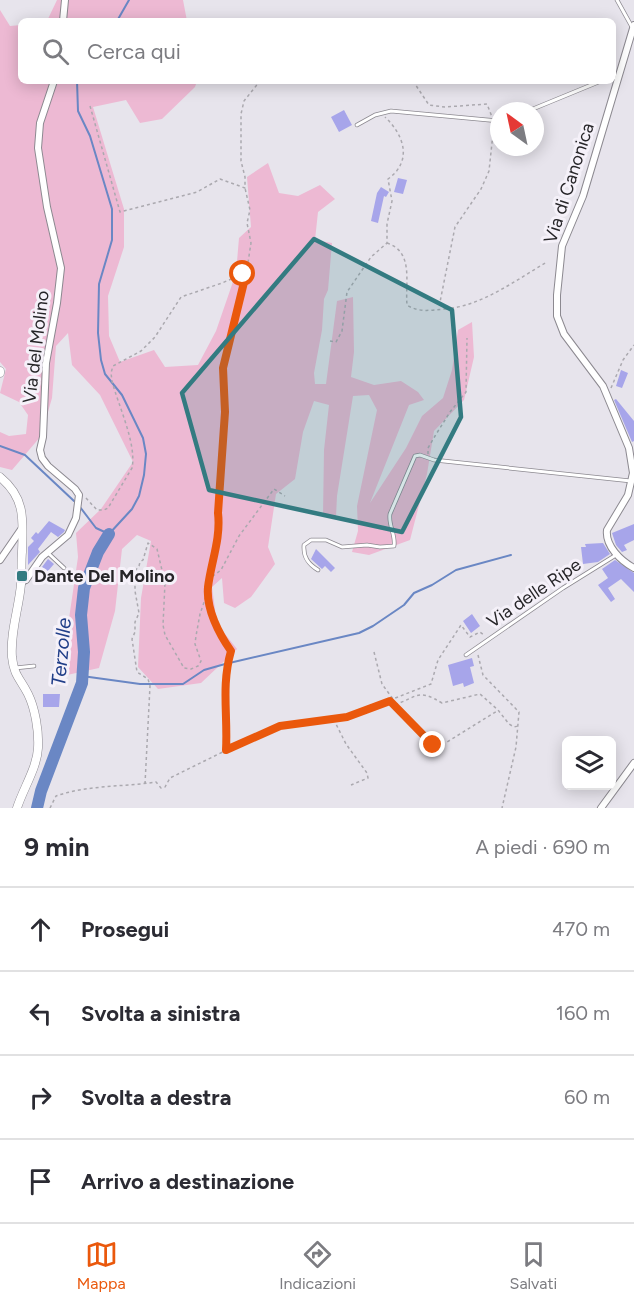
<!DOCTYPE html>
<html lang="it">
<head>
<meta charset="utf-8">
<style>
	:root { --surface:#fff; --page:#f2f2f3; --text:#2b2b33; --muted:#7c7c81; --line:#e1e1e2; --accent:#ea580c }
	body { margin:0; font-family:Figtree,sans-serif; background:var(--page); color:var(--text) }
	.controls { position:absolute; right:18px; bottom:18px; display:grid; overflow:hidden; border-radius:9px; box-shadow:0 3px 15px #0003 }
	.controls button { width:54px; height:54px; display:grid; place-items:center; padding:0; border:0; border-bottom:2px solid var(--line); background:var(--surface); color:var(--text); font:30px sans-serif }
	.compass { position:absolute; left:490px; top:102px; width:54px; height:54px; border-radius:50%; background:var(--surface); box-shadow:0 3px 15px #0003; rotate:327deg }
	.stop { position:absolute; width:18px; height:18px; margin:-14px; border:4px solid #ea580c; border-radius:50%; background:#fff }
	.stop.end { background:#ea580c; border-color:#fff; box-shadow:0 2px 6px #0008 }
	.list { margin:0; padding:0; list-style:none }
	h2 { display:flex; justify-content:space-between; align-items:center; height:78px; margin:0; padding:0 24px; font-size:26px }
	h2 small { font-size:20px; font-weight:400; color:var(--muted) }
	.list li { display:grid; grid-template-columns:39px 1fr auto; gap:18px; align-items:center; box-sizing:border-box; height:84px; padding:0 24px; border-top:2px solid var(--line) }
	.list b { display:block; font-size:22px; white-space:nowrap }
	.list em { font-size:20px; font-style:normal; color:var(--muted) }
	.icon { flex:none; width:33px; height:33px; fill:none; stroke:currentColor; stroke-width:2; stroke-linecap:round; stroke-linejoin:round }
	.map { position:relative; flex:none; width:634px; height:808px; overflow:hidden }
	.search { position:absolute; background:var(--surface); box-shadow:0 3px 15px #0003; left:18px; right:18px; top:18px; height:66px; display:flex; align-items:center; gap:15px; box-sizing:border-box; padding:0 21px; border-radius:9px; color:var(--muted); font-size:22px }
	.sheet { height:414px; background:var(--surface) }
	nav { display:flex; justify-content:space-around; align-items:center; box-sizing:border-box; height:84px; border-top:2px solid var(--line); background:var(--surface); font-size:16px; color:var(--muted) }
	nav a { display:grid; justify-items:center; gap:3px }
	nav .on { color:var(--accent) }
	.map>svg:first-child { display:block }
</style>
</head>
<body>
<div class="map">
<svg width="634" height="808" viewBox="0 0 634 808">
	<rect width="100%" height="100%" fill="#e7e4ec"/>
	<path fill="#edb9d3" d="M57,0H183L187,21H47Z
		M0,10L10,26L21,25V81H197L195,87L162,119L140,123L126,100L93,107L124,209V247L108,296L109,336L120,362L154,350L165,367L198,365L216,331L236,273L239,238L251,227L247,177L268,163L279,193L298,196L320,185L335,199L318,212L315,240L332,243L328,290L324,299L322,330L314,373L315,384H326L337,301L353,297L354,352L351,377L374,385L401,381L418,392L424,400L409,405L370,503L406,448L422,416L443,398L452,370L458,330L472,322L474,357L464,400L434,431L427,474L410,540L369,555L352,552L358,531L357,506L377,410L369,395L353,396L337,496L336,517L323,516L324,450L329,405L314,401L303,432L295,479L276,494L268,547L275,564L251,597L235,608L224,603L222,578L212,587L217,624L237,649L201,683L158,689L138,667L141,598L151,541L137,535L122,549L115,611L99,668L67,675L66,639L78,557L76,533L101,509L133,462L100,395L72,365L68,333L56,346L52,398L41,436L12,470L0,467V432L9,436L26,434L28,415L19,402L0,393L6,369L0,362Z"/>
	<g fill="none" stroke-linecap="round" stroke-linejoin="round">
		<path stroke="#6a87c4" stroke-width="2" d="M117,21L129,0
			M77,81L78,111L90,136L112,209V240L99,284L98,333L101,360L105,374L122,395L143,438L146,454L144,475L139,496L132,509L109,534L96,528L80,507
			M0,446L25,455L74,501
			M82,676L140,684H183L204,670L225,664L359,633L373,626L404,605L414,593L432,585L456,570L511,555"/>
		<path stroke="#6a87c4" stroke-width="12" d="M37,808L41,791L82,683L84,652L81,615L84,588L98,552L109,534"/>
	</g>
	<path fill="#a7a5ea" d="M344,110L352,125L339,132L331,117Z
		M398,178L407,180L403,194L394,192Z
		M381,187L389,192L386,197L384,196L378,223L371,221L377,193Z
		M621,370L628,373L622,388L616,386Z
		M616,399L634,421V441L632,442L614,400Z
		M49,521L65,530L64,532L58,537L51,532L38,549L40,552L28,565V547L34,541L31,538L36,532L38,534Z
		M634,524V540L624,545L627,550L622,552L616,545L612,533Z
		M603,543L610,554L598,562L583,564L581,547H586L585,544Z
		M316,549L335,568L331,572L325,566L322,569L311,559Z
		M48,559L54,564L47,572L42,567Z
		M615,560L634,573V592L621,579L608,588L615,599L611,602L598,585L608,578L602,569Z
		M472,614L480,626L471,633L463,621Z
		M472,658L474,666L470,667L474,683L464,687L463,683L453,686L448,665Z
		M43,694H60L59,707H43Z"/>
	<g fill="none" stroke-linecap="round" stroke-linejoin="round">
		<g stroke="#8c8990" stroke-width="4.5">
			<path id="service" d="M617,0L632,27
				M528,111L601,81
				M357,125L375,115L391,111L499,121
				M49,554L64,568
				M318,570C308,564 303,557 304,545L311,540H326L342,547L367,545L380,547L394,546C396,535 388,525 390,514L415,456L420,455L434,460L631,481
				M466,655L563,588L616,555
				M15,668L34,666"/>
		</g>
		<g stroke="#8c8990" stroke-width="8">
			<path id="minor" d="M63,21L65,0
				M634,25L583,196L562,246L557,295V316L564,334L603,386L629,448L633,473L628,495L607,530C605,546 621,561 634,568
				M0,560L22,528
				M21,582L26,580L42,557L68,535L76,518L79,495L75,489L48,466L42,458L40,450L43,437L46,363L57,303L61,268L47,207L38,148L40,123L54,81
				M601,808L634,763"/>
		</g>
		<g stroke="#8c8990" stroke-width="9">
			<path id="tertiary" d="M0,371V373
				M0,477C26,498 23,521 22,552C21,562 22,574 21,584C19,608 10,632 12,657C14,676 20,678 28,694C35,708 39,731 38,748C37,768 23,789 17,808"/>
		</g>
		<path stroke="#aba9af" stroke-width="1.5" stroke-dasharray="3 3" stroke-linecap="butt" d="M413,81L429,105L445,107L487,104L492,117
			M90,106L120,212L197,192L220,179L245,188V177L241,161V114L244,101L260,81
			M387,243C414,252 405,282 407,305C419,313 431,310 445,309L440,302L455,227L481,189L489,171L494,124
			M445,309C482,306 516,280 547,262
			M330,341L336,342L342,331L347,292L371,257L387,243V224L392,201L388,179C413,161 404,135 385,117
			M611,388L623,360L634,345
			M428,454V448L435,436L450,412L466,392L467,338
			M86,498L97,510H104L108,508L132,468C137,444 118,405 112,381L111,373L113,366L141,351L155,337L181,297L222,283L243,274L247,270
			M374,652L382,684L393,699
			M478,655L483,675L519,712L516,747L502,808
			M391,701L394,705C418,697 417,688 442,703L480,694L498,710L509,724L514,727L518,726
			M394,705L433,745L439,747L497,711
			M337,719L336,724L346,744L367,773L368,778L351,785
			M226,750C229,715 221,686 232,651C219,634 206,609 208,587C211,562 221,539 218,513L225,412L223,368L247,269L251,243L247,223L250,210L245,188
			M145,784L150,686L148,679L137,672L132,639L135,632V622L139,613L135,591V571L139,566L140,562L143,560L148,543L157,549L165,583L163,625L165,635L184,668L191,669L198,666L201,661L195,644L196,636L200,614L213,576L221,570L239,536L274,489L285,496
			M50,808L56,796C87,785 123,787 156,782L161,788L165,787L170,778L259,734L280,726L347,717L431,684L438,660L461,625L470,637L480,632L484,635"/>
		<use href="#service" stroke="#fff" stroke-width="3"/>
		<use href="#minor" stroke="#fff" stroke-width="6"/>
		<use href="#tertiary" stroke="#fff" stroke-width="8"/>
	</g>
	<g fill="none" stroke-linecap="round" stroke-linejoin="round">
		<path stroke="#ea580c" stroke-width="8" d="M243,274L247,270L223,368L225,412L218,513C221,539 211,562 208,587C206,609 219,634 231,651C221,686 228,715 226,750L280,726L347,717L390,701L433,745"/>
	</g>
	<path fill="#337b81" fill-opacity="0.2" stroke="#337b81" stroke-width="4.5" stroke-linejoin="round" d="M314,239L452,310L461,417L402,532L209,490L182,393Z"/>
	<rect fill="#337b81" stroke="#f5f1f9" stroke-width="2" x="16" y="570" width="12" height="12" rx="3"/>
	<g text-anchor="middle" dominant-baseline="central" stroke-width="6" stroke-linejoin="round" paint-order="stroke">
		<g font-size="18" fill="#262528" stroke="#f5f1f9">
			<text transform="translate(569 183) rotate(-72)">Via di Canonica</text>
			<text transform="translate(36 347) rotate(-83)">Via del Molino</text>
			<text transform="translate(534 593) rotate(-34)">Via delle Ripe</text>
		</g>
		<g font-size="18" font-weight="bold" fill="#262528" stroke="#f5f1f9" text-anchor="start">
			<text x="34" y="576">Dante Del Molino</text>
		</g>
		<g font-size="20" font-style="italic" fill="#203e88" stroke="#f5f1f9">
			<text transform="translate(61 652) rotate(-85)">Terzolle</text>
		</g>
	</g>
</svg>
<div class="controls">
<button><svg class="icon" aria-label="layers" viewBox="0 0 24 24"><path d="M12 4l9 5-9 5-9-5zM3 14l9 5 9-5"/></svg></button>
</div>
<svg class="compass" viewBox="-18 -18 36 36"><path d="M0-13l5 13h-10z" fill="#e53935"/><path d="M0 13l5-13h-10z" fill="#7c7c81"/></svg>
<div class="stop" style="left:243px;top:274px"></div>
<div class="stop end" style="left:433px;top:745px"></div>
<div class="search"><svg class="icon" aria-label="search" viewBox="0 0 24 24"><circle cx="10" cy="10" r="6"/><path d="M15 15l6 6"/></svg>Cerca qui</div>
</div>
<section class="sheet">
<h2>9 min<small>A piedi · 690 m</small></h2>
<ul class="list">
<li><svg class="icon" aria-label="ahead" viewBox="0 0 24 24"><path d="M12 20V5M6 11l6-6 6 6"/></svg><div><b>Prosegui</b></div><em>470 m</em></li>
<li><svg class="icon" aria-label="left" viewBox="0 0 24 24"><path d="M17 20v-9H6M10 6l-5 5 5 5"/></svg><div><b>Svolta a sinistra</b></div><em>160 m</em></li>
<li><svg class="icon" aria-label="right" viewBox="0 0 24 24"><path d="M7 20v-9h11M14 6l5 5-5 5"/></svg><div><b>Svolta a destra</b></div><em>60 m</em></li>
<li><svg class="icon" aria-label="arrive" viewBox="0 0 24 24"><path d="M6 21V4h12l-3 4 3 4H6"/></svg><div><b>Arrivo a destinazione</b></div></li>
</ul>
</section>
<nav>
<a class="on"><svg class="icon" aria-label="map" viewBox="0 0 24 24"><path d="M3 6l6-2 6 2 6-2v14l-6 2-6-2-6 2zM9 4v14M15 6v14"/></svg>Mappa</a>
<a><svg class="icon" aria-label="directions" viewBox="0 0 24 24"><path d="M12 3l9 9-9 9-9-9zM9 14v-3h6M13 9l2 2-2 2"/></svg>Indicazioni</a>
<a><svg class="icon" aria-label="saved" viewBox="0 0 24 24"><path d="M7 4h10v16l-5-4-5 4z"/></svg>Salvati</a>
</nav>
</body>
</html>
